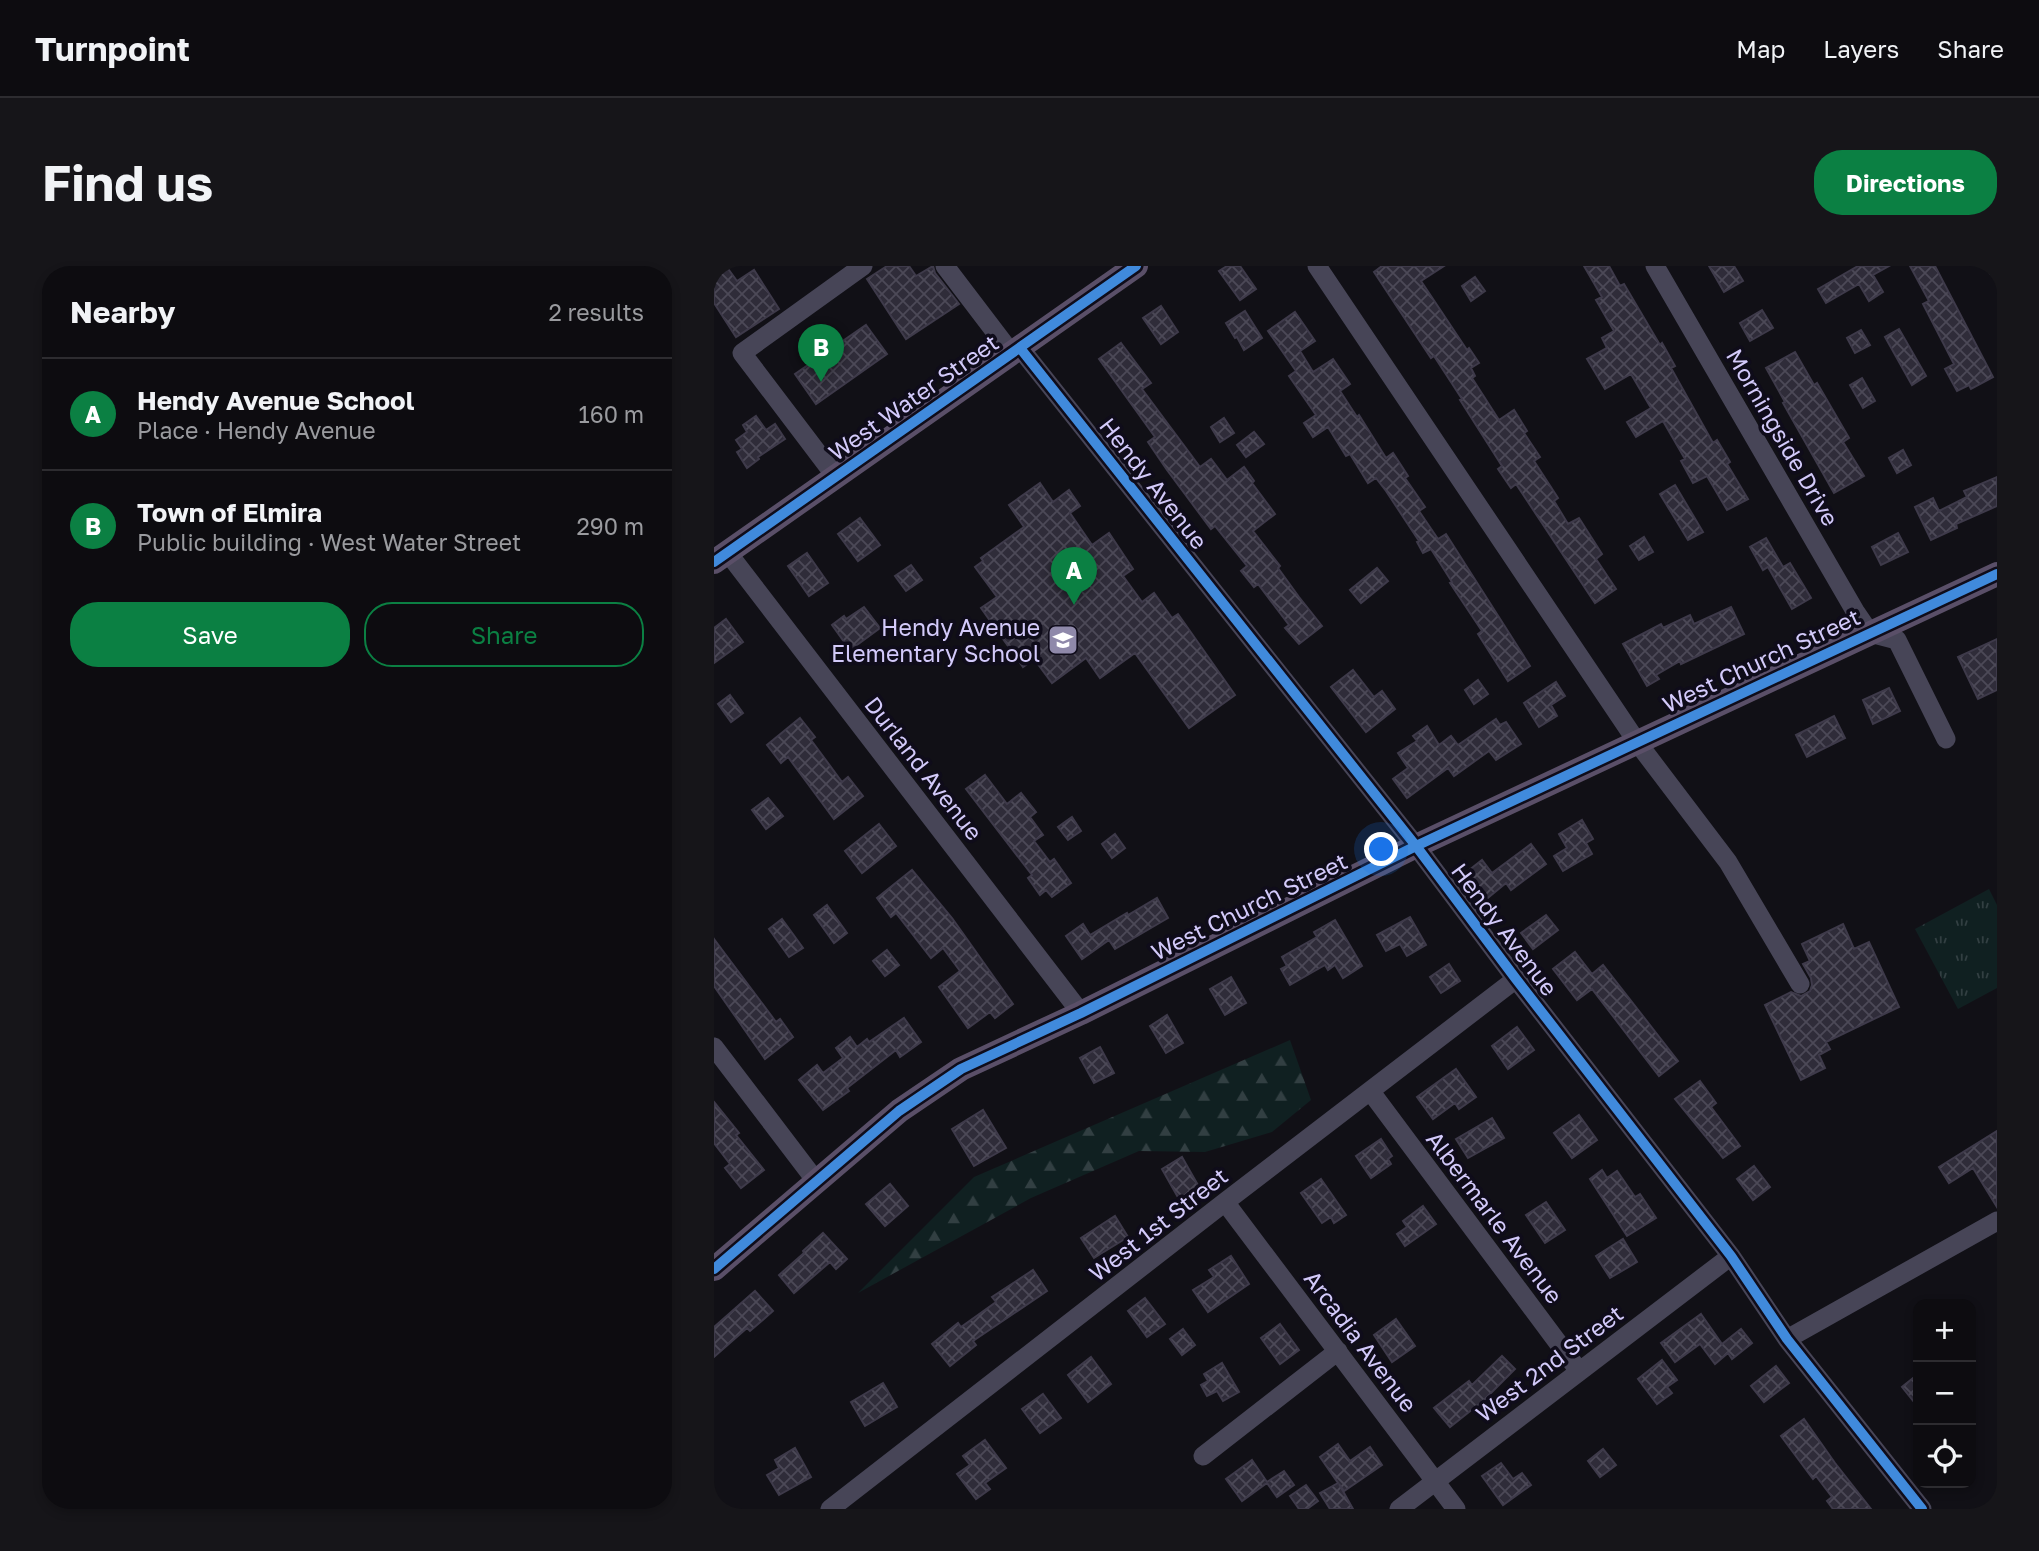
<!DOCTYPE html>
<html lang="en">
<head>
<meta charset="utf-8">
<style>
	:root { --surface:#0d0c10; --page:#161519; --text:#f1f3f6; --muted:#9a9b9f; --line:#2d2c30; --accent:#0b8043 }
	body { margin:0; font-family:"Golos Text",sans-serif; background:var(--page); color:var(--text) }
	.controls { position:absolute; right:21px; bottom:21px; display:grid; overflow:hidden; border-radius:14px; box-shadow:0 4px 10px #0003 }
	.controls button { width:63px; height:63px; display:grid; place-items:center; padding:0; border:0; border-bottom:2px solid var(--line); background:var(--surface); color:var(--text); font:35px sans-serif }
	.you { position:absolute; left:668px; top:584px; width:24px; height:24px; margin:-18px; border:5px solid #fff; border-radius:50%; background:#1a73e8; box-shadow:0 0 0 10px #1a73e833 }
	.badge { display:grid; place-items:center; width:46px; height:46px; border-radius:50%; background:var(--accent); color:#fff; font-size:23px; font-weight:700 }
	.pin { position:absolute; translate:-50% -58px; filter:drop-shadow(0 2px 4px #0008) }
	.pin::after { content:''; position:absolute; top:37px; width:24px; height:21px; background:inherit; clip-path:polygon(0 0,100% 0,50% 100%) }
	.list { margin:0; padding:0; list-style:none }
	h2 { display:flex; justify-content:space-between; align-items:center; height:91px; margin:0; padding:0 28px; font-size:30px }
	h2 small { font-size:23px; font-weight:400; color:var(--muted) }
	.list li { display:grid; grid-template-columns:46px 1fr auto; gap:21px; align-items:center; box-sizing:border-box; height:112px; padding:0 28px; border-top:2px solid var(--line) }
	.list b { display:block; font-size:26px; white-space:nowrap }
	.list p { margin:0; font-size:23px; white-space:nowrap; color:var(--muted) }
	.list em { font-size:23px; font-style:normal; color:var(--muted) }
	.actions { display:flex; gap:14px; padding:21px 28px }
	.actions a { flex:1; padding:16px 0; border:2px solid var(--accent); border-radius:28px; text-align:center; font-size:24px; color:var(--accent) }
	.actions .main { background:var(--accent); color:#fff }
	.icon { flex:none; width:38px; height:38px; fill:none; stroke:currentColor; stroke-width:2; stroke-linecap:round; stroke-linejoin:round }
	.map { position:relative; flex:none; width:1283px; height:1243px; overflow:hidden; border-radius:28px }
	header { display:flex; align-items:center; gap:42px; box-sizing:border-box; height:98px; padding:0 35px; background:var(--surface); border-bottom:2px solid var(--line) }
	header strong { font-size:33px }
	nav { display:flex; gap:38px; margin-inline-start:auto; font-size:24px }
	.intro { display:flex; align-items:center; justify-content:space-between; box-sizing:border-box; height:168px; padding:0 42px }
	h1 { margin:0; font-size:49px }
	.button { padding:18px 32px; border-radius:28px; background:var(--accent); color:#fff; font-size:24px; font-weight:700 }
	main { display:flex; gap:42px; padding:0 42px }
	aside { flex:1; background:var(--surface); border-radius:28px; box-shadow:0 4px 10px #0003 }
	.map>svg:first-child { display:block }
</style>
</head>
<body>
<header>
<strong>Turnpoint</strong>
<nav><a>Map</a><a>Layers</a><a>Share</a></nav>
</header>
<div class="intro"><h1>Find us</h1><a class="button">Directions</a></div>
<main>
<aside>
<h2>Nearby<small>2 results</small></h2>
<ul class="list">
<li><span class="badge">A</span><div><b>Hendy Avenue School</b><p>Place · Hendy Avenue</p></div><em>160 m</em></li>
<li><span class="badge">B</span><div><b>Town of Elmira</b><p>Public building · West Water Street</p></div><em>290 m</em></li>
</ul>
<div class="actions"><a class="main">Save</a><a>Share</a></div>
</aside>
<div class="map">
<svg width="1283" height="1243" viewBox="0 0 1283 1243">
	<defs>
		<pattern id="forest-firs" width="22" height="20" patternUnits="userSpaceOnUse" patternTransform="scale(1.75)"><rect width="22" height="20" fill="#102021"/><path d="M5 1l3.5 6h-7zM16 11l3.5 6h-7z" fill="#323f42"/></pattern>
		<pattern id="park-tufts" width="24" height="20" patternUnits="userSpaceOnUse" patternTransform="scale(1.75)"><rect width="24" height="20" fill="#102021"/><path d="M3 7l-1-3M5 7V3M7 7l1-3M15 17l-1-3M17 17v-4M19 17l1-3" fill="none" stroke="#323f42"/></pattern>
		<pattern id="building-cross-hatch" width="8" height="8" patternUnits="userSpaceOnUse" patternTransform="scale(1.75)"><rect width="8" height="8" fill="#2f2c39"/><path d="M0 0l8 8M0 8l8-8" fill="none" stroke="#4c4957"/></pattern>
	</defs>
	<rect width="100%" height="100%" fill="#111016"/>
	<path fill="url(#forest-firs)" d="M576,774L597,834L558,866L491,886L425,885L317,932L144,1027L260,911Z"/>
	<path fill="url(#park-tufts)" d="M1275,623L1283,639V722L1244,743L1201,663Z"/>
	<path fill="url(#building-cross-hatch)" stroke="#3e3a4a" stroke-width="2" d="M0,0H12L23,15L40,4L65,43L22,71L0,37Z
		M173,0H195L202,10L219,0L221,7L245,38L192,73L153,13Z
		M513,0H526L542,23L526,34L505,5Z
		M668,0H730L707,15L753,84L755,82L765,97L757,102L761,110L758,112L785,154L800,144L813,165L810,167L826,191L820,195L844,232L840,235L854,258L865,252L888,288L882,293L902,323L881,337L802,218L797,222L784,203L788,200L746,134L748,133L720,90L717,92L660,6Z
		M870,0H895L906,20L910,18L946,79L948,77L961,100L957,102L999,177L1003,174L1016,196L1013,198L1034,233L1013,244L993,210L979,217L967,195L971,193L949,155L922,171L913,156L937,142L917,108L891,123L873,93L893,82L888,72L900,65L882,34L888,31Z
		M995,0H1020L1029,15L1010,26Z
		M1144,0H1175L1159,9L1169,26L1155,35L1145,18L1112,37L1104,23Z
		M1196,0H1221L1279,111L1257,123L1255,119L1243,125L1231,103L1240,98L1209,38L1215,35Z
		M761,11L771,25L757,35L748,20Z
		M447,40L464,66L447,78L429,52Z
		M1048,44L1059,62L1036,75L1026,57Z
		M531,45L548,72L530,84L523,71L521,72L512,57Z
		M581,46L601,75L586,85L599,106L619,93L636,118L626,125L643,151L645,149L672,192L679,187L694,210L691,212L711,241L705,245L724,273L732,268L816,400L794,415L764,368L768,365L736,317L738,316L717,283L709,287L703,276L705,275L672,225L662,212L654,217L636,188L632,190L614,161L599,171L590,157L602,149L575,110L582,105L554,65Z
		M152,59L173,88L102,138L81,108Z
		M1185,63L1212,110L1198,119L1171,71Z
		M1147,64L1156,79L1141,87L1133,72Z
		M407,77L437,117L428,123L486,201L497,193L513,214L530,201L540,215L538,217L561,248L539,265L566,300L564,302L585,331L608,360L585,378L571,362L575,359L544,318L540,321L527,305L533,300L501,260L497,263L453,204L434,176L441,171L385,93Z
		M1081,86L1100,119L1103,117L1135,172L1129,176L1150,210L1120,227L1069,137L1071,136L1052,102Z
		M1148,112L1161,135L1149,142L1136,119Z
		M42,150L52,164L61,158L71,173L44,191L45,193L33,202L23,186L28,183L22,174L33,166L29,159Z
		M510,152L520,167L506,176L497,161Z
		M540,166L550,178L532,191L523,179Z
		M1189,184L1197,199L1183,207L1175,192Z
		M1283,211V240L1242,258L1243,262L1217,274L1201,241L1219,232L1225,245L1253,231L1250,225Z
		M326,217L339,236L355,224L366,240L356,247L378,279L395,267L419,303L409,310L428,336L440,327L458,352L464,348L521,429L475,462L421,387L386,412L372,392L338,417L320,393L309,401L267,342L283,331L261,301L269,295L267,292L310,261L295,239Z
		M961,219L989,266L974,274L946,228Z
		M146,252L166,279L144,295L124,268Z
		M1184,267L1194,286L1167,299L1158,281Z
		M930,271L939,286L925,294L916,280Z
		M1052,272L1069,301L1076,297L1097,332L1078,343L1054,301L1049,304L1036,281Z
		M93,287L114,317L95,330L74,300Z
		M197,299L208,314L192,325L181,310Z
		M663,302L674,315L647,337L636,324Z
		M150,341L166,362L136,384L118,359L130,350L132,353Z
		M1017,341L1030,368L967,398L966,395L942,409L945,413L933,420L909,378L947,358L949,362L976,349L980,358Z
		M12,353L29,376L0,397V362Z
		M1283,373V424L1264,433L1244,391Z
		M639,404L660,431L668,425L681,443L652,466L617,421Z
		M764,414L774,428L760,438L751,424Z
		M842,416L851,430L837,439L843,450L825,461L810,437Z
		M1175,422L1186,445L1159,458L1149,434Z
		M16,429L29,447L17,456L4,438Z
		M1120,450L1131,472L1093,491L1082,469Z
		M86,452L101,471L97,474L128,516L134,511L149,530L120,553L74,491L67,497L53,479Z
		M782,453L786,459L792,456L807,478L782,494L775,485L740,510L734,502L693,532L679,513L694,502L684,487L703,475L699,470L713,460L725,479L737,470L744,479Z
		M271,509L293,538L307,527L322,546L316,551L329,569L320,575L336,596L340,593L357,617L338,631L332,624L326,629L314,612L318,609L252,523Z
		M54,532L69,550L52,563L38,544Z
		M358,551L367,565L354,574L344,561Z
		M868,554L879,573L872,577L878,588L849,605L840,590L853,582L845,568Z
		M165,558L182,580L148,607L131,585Z
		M401,568L411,582L398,592L388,578Z
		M817,578L832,598L797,624L792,617L770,635L749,609L768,594L778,607Z
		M198,604L238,652L299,738L281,752L276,746L254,762L225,721L246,705L229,682L217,692L182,647L177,651L163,632Z
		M443,632L454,652L401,683L395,674L368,693L352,670L369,658L376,669L413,647L414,649Z
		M113,639L133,667L120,677L100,649Z
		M832,649L844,664L819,683L807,667Z
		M696,651L712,679L693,690L686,678L672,685L663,669Z
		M68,653L89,682L75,691L55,663Z
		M621,654L648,700L629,712L621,699L614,704L611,699L576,719L567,703L573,700L568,691L603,671L600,666Z
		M1129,658L1140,683L1155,676L1185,741L1112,776L1116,783L1105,789L1111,802L1087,814L1051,739L1077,726L1087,730L1096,725L1098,719L1097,712L1089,698L1096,695L1088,678Z
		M0,673L62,756L66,753L79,771L51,793L0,720Z
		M173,684L185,699L171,710L159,695Z
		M861,686L878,708L889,699L964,795L945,810L878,723L863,734L839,703Z
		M735,698L746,715L727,727L716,711Z
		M517,711L532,737L511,749L496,723Z
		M453,749L469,777L452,787L436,760Z
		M190,752L207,776L186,791L182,784L133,822L135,825L109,844L85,814L103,799L109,807L129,792L122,782L136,771L143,781L153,773L155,776Z
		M803,761L820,784L794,803L778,780Z
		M386,781L400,807L380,817L366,792Z
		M742,803L762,831L745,843L741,837L719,853L703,831Z
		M986,815L1002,837L997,841L1026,880L1009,892L961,833Z
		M0,836L25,867L22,869L50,904L27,922L11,902L16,898L0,877Z
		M269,844L292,882L260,900L238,863Z
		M865,849L883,874L858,892L840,867Z
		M778,852L790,872L754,892L742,873Z
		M1283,865V941L1259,902L1235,917L1225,901Z
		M667,873L678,890L674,893L677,898L657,912L642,890Z
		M468,891L485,921L465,933L448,903Z
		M1040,900L1056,921L1039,934L1023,913Z
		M888,904L893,912L903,905L921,931L926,928L942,952L913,970L876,913Z
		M607,913L632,949L620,957L617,951L608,957L587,927Z
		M176,918L194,940L171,960L152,938Z
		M832,936L851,964L831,977L812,949Z
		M709,940L722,958L691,980L683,968L693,961L689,955Z
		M401,950L414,971L380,992L367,972Z
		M109,967L133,993L122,1003L116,996L80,1027L65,1009L90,987L89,985Z
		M909,973L923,996L896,1012L882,990Z
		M517,990L535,1018L494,1046L479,1024L500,1011L495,1004Z
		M319,1004L333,1025L259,1075L262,1079L236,1100L218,1078L244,1057L247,1061L282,1036L278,1031Z
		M41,1025L59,1045L36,1065L33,1062L0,1091V1061Z
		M431,1032L451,1058L433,1071L414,1045Z
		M987,1048L1008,1078L1027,1063L1038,1077L1018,1093L1014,1087L1001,1098L986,1078L961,1096L947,1077Z
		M682,1053L701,1080L678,1096L660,1069Z
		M566,1058L585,1084L566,1098L547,1072Z
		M469,1063L481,1079L468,1089L456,1073Z
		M788,1090L801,1103L770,1134L736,1161L720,1142L755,1115L758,1119Z
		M377,1091L397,1118L374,1136L354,1109Z
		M948,1094L963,1114L953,1121L958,1127L943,1138L924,1113Z
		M508,1097L525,1126L509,1135L503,1125L493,1130L487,1119L494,1115L490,1108Z
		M1062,1100L1075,1117L1050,1136L1037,1120Z
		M1204,1108V1141L1188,1121Z
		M169,1117L183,1141L151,1160L137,1136Z
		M329,1128L347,1152L326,1167L308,1143Z
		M1090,1153L1121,1197L1157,1243H1119L1113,1235L1118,1231L1102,1210L1099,1213L1067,1170Z
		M271,1174L292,1202L271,1217L276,1223L262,1233L243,1208L256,1199L249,1190Z
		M624,1178L636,1195L656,1181L668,1199L630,1225L625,1218L639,1243H616L606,1227L624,1217L606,1191Z
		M81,1182L97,1211L65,1229L53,1209L65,1202L61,1194Z
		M889,1183L902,1199L886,1211L874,1195Z
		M538,1194L553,1216L570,1205L580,1219L563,1231L553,1217L528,1235L512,1213Z
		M787,1197L799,1213L808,1207L817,1219L789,1239L768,1210Z
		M592,1219L604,1235L593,1243H585L576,1230Z"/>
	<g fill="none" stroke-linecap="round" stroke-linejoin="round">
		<path stroke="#474557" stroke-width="19" d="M231,0L298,88
			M603,0L923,476L1014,596L1086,718
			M941,0L1141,345L1156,367L1183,374L1232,473
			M1281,0L1283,3
			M306,82L702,580L802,713L1017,990L1073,1073L1208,1243
			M122,211L28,87L149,0
			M14,287L367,747
			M0,781L102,915
			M657,826L865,1105
			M511,936L742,1243
			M1073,1073L1283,955
			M489,1190L624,1085
			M116,1243L511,936L802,713
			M685,1243L1017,990"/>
		<path stroke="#5a4f68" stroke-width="24" d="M0,296L422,0
			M0,1003L185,845L247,803L367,747L702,580L1283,308"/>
		<g stroke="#0f0c1a" stroke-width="15">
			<path id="cycleway" d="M306,82L702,580L802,713L1017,990L1073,1073L1208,1243
				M0,296L422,0
				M0,1003L185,845L247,803L367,747L702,580L1283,308"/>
		</g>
		<use href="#cycleway" stroke="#408adc" stroke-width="10"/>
	</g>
	<defs>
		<g id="school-square" transform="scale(1.575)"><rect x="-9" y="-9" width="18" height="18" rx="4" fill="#8f89aa" stroke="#0f0c1a"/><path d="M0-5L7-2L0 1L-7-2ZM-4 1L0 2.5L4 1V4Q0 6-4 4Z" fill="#fff"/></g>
	</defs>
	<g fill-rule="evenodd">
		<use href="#school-square" x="349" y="374"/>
	</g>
	<g text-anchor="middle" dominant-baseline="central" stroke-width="7" stroke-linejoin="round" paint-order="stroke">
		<g font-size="23" fill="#d3cafa" stroke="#0f0c1a">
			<text transform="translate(199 131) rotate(-35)">West Water Street</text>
			<text transform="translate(1069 171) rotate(60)">Morningside Drive</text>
			<text transform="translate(440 217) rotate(52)">Hendy Avenue</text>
			<text transform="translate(1047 394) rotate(-25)">West Church Street</text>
			<text transform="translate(210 502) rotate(52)">Durland Avenue</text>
			<text transform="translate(535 640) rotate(-26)">West Church Street</text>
			<text transform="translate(791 663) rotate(53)">Hendy Avenue</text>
			<text transform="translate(781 951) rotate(53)">Albermarle Avenue</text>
			<text transform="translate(444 958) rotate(-38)">West 1st Street</text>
			<text transform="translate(647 1075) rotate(53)">Arcadia Avenue</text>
			<text transform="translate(835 1097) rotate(-37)">West 2nd Street</text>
		</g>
		<g font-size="23" fill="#d3cafa" stroke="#0f0c1a" text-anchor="end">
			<text x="326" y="361">Hendy Avenue<tspan x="326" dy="26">Elementary School</tspan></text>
		</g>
	</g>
</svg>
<div class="controls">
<button>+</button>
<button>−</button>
<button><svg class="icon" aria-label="locate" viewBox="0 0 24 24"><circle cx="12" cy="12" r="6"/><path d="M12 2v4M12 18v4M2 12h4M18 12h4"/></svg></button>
</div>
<div class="you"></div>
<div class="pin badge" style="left:360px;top:339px">A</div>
<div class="pin badge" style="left:107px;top:116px">B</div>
</div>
</main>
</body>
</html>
